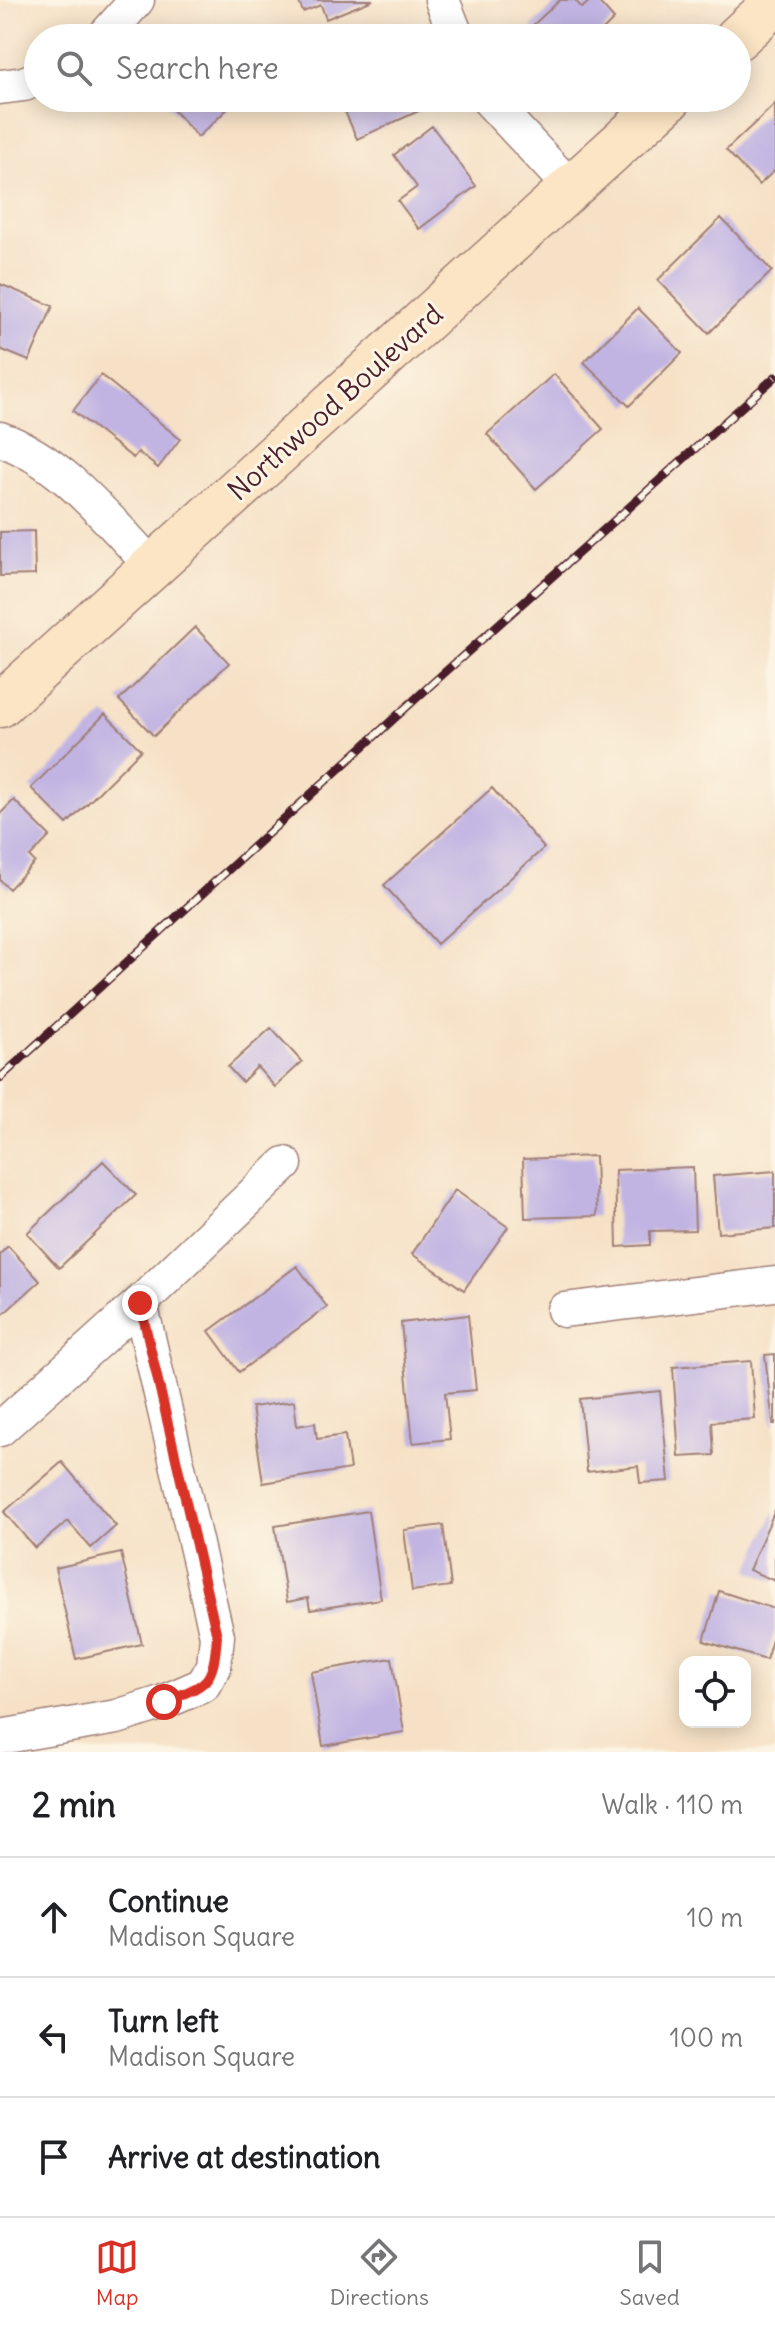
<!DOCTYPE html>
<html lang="en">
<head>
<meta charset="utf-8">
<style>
	:root { --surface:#fff; --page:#f6f6f6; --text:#202124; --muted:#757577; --line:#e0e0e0; --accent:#d93025 }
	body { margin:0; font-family:Delius,sans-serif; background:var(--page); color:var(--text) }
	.controls { position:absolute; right:24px; bottom:24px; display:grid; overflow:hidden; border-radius:16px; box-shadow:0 4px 20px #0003 }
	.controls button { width:72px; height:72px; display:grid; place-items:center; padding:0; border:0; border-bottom:2px solid var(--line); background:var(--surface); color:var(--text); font:40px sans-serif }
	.stop { position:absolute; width:24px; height:24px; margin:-18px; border:6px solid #d93025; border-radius:50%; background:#fff }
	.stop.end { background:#d93025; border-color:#fff; box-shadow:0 2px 8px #0008 }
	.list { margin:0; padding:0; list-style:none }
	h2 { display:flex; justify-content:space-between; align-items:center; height:104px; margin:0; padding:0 32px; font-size:34px }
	h2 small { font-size:26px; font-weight:400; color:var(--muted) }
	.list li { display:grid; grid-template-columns:52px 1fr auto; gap:24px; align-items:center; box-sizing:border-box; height:120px; padding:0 32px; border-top:2px solid var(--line) }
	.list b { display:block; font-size:30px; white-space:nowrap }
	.list p { margin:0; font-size:26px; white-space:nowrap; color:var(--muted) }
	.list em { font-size:26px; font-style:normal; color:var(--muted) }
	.icon { flex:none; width:44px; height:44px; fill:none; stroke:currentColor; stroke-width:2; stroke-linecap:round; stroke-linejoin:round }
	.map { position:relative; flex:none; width:775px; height:1752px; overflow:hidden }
	.search { position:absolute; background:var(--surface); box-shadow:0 4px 20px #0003; left:24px; right:24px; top:24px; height:88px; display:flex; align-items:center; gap:20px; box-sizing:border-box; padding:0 28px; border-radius:44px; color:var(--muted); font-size:30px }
	.sheet { height:464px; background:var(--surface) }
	nav { display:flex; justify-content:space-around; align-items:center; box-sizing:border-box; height:112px; border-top:2px solid var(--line); background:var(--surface); font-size:22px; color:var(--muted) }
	nav a { display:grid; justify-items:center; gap:4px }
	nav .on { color:var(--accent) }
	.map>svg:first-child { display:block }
</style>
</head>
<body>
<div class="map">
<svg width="775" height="1752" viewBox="0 0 775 1752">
	<rect width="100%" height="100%" fill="#fcf5e5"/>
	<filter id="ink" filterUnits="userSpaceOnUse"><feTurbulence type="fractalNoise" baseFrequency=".0125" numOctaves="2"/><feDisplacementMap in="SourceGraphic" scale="16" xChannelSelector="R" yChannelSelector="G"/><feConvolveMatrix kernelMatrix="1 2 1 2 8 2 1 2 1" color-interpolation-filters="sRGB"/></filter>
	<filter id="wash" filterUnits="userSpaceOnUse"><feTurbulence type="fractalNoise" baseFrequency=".006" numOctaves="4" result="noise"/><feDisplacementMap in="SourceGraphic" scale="32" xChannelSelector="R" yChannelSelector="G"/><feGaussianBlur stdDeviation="1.8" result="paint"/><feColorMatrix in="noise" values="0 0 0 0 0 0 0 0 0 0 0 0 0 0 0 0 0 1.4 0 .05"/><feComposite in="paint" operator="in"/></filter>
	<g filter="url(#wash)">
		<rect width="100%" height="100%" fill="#f6e1c6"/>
		<g id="blocks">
			<path fill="#c1b4e3" d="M298,0H373L326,19L321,5L303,12Z
				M560,0H575L582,8L591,0H597L614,19L603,30L610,38H542L531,27Z
				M162,98H239L198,137Z
				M339,98H416L421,110L357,139Z
				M775,104V170L759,185L726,150Z
				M432,126L476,186L419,229L398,201L417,187L394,155Z
				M721,218L772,271L709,333L658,280Z
				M0,284L53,306L29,361L0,349Z
				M638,308L682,353L629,406L584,362Z
				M554,374L603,429L536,489L487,434Z
				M101,375L180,439L158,468L138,452L133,458L73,411Z
				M34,531L35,575L0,576V532Z
				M195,627L229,663L154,736L119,700Z
				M105,714L141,750L67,824L31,788Z
				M492,788L544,848L437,944L384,885Z
				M14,800L50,836L30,857L35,862L9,889L0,880V814Z
				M271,1028L302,1062L275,1087L257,1067L242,1082L228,1067Z
				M595,1156L597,1216L525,1218L523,1159Z
				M103,1161L136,1195L59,1268L27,1233Z
				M693,1167L695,1230L650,1231V1245L617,1247L615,1170Z
				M775,1171V1228L718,1233L713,1176Z
				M455,1190L508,1227L464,1290L412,1254Z
				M8,1246L40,1281L0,1317V1254Z
				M297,1266L327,1307L239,1372L209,1331Z
				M468,1315L476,1390L445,1393L450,1439L413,1443L401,1323Z
				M775,1354V1424H773L765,1355Z
				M751,1361L755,1419L712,1422L714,1455L679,1457L673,1367Z
				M660,1391L669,1481L640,1483L638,1466L587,1472L580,1399Z
				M294,1401L297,1426L315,1423L317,1439L345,1435L350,1469L263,1483L252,1407Z
				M62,1462L116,1526L91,1548L68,1521L35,1548L4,1512Z
				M775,1510V1581L749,1570Z
				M368,1511L381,1599L310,1610L308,1598L287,1602L275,1526Z
				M443,1525L451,1586L412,1591L404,1530Z
				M121,1553L142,1644L76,1659L55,1568Z
				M719,1591L775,1609V1630L766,1660L704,1641Z
				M392,1658L404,1732L323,1746L311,1672Z"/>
		</g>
	</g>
	<g filter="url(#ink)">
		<use href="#blocks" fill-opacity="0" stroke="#a08078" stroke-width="2"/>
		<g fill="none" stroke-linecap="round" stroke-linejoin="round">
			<g stroke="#a08078" stroke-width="37">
				<path id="street" d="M442,0L457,38
					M103,38L137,0
					M0,87L24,84L38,78
					M487,98L571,188
					M0,439C63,461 108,520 153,567
					M564,1310L775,1284
					M0,1429L140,1303L285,1164
					M0,1737L117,1717L164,1702L203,1685L214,1666L217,1636L140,1303"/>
			</g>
			<g stroke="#a08078" stroke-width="47">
				<path id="secondary" d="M737,38L775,3
					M0,705L670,98"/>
			</g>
			<use href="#street" stroke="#fff" stroke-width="34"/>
			<use href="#secondary" stroke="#fce5c4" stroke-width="44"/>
			<g stroke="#4a1f2b" stroke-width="9">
				<path id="rail" d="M0,1078L434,682L775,377"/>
			</g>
			<use href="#rail" stroke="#fcf5e5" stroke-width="6" stroke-dasharray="18" stroke-linecap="butt"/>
		</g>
	</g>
	<g fill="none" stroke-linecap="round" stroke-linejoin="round" filter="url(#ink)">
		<path stroke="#d93025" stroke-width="10" d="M140,1303L217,1636C213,1686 208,1683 164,1702"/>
	</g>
	<g text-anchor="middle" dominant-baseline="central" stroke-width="6" stroke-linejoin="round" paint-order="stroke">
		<g font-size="28" fill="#4a1f2b" stroke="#fcf5e5">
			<text transform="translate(335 402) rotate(-42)">Northwood Boulevard</text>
		</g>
	</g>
</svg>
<div class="controls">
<button><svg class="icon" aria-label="locate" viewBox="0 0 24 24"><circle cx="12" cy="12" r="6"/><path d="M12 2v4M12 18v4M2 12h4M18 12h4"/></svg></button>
</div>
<div class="stop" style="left:164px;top:1702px"></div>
<div class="stop end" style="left:140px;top:1303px"></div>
<div class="search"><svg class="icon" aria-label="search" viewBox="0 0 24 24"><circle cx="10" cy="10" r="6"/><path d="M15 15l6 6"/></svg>Search here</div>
</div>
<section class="sheet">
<h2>2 min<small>Walk · 110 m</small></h2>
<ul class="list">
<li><svg class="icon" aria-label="ahead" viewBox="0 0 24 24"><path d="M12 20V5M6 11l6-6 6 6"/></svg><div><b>Continue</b><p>Madison Square</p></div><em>10 m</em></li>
<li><svg class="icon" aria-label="left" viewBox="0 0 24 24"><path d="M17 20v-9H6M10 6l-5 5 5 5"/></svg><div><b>Turn left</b><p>Madison Square</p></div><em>100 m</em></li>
<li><svg class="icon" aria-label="arrive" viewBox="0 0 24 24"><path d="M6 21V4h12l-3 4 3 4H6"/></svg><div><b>Arrive at destination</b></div></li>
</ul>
</section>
<nav>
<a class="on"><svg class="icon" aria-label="map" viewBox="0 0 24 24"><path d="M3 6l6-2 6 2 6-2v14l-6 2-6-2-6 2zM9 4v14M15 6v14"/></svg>Map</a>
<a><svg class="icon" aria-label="directions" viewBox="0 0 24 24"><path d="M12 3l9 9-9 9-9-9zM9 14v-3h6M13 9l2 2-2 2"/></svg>Directions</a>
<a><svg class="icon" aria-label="saved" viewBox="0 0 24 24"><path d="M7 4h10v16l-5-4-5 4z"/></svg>Saved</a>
</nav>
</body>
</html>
